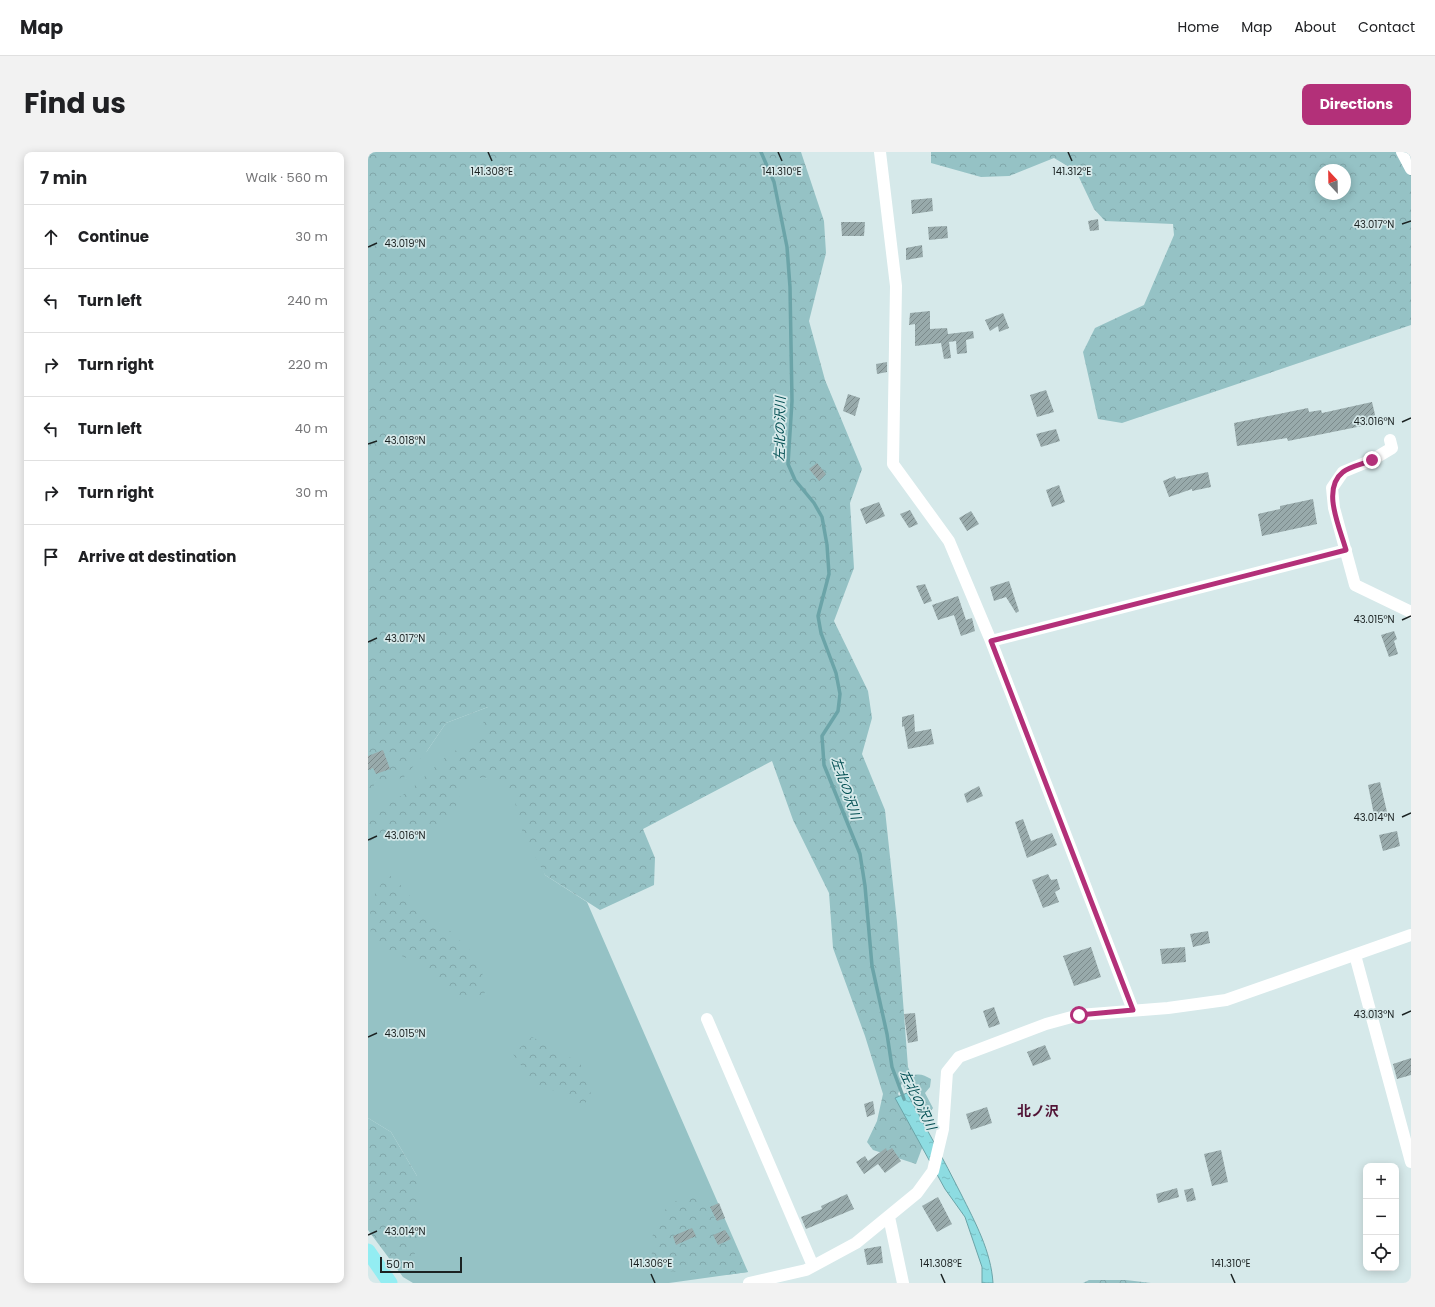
<!DOCTYPE html>
<html lang="en">
<head>
<meta charset="utf-8">
<style>
	:root { --surface:#fff; --page:#f2f2f2; --text:#202124; --muted:#757577; --line:#e0e0e0; --accent:#b33079 }
	body { margin:0; font-family:Poppins,"Noto Sans JP",sans-serif; background:var(--page); color:var(--text) }
	.controls { position:absolute; right:12px; bottom:12px; display:grid; overflow:hidden; border-radius:8px; box-shadow:0 2px 10px #0003 }
	.controls button { width:36px; height:36px; display:grid; place-items:center; padding:0; border:0; border-bottom:1px solid var(--line); background:var(--surface); color:var(--text); font:20px sans-serif }
	.compass { position:absolute; left:947px; top:12px; width:36px; height:36px; border-radius:50%; background:var(--surface); box-shadow:0 2px 10px #0003; rotate:338deg }
	.scale { position:absolute; left:12px; bottom:10px; width:82px; box-sizing:border-box; padding-left:4px; border:2px solid #1b2222; border-top:0; font-size:11px; line-height:14px; white-space:nowrap; color:#1b2222; -webkit-text-stroke:3px #d6e9ea; paint-order:stroke }
	.stop { position:absolute; width:12px; height:12px; margin:-9px; border:3px solid #b33079; border-radius:50%; background:#fff }
	.stop.end { background:#b33079; border-color:#fff; box-shadow:0 1px 4px #0008 }
	.list { margin:0; padding:0; list-style:none }
	h2 { display:flex; justify-content:space-between; align-items:center; height:52px; margin:0; padding:0 16px; font-size:17px }
	h2 small { font-size:13px; font-weight:400; color:var(--muted) }
	.list li { display:grid; grid-template-columns:26px 1fr auto; gap:12px; align-items:center; box-sizing:border-box; height:64px; padding:0 16px; border-top:1px solid var(--line) }
	.list b { display:block; font-size:15px; white-space:nowrap }
	.list em { font-size:13px; font-style:normal; color:var(--muted) }
	.icon { flex:none; width:22px; height:22px; fill:none; stroke:currentColor; stroke-width:2; stroke-linecap:round; stroke-linejoin:round }
	.map { position:relative; flex:none; width:1043px; height:1131px; overflow:hidden; border-radius:8px }
	header { display:flex; align-items:center; gap:24px; box-sizing:border-box; height:56px; padding:0 20px; background:var(--surface); border-bottom:1px solid var(--line) }
	header strong { font-size:19px }
	nav { display:flex; gap:22px; margin-inline-start:auto; font-size:14px }
	.intro { display:flex; align-items:center; justify-content:space-between; box-sizing:border-box; height:96px; padding:0 24px }
	h1 { margin:0; font-size:28px }
	.button { padding:10px 18px; border-radius:8px; background:var(--accent); color:#fff; font-size:14px; font-weight:700 }
	main { display:flex; gap:24px; padding:0 24px }
	aside { flex:1; background:var(--surface); border-radius:8px; box-shadow:0 2px 10px #0003 }
	.map>svg:first-child { display:block }
</style>
</head>
<body>
<header>
<strong>Map</strong>
<nav><a>Home</a><a>Map</a><a>About</a><a>Contact</a></nav>
</header>
<div class="intro"><h1>Find us</h1><a class="button">Directions</a></div>
<main>
<aside>
<h2>7 min<small>Walk · 560 m</small></h2>
<ul class="list">
<li><svg class="icon" aria-label="ahead" viewBox="0 0 24 24"><path d="M12 20V5M6 11l6-6 6 6"/></svg><div><b>Continue</b></div><em>30 m</em></li>
<li><svg class="icon" aria-label="left" viewBox="0 0 24 24"><path d="M17 20v-9H6M10 6l-5 5 5 5"/></svg><div><b>Turn left</b></div><em>240 m</em></li>
<li><svg class="icon" aria-label="right" viewBox="0 0 24 24"><path d="M7 20v-9h11M14 6l5 5-5 5"/></svg><div><b>Turn right</b></div><em>220 m</em></li>
<li><svg class="icon" aria-label="left" viewBox="0 0 24 24"><path d="M17 20v-9H6M10 6l-5 5 5 5"/></svg><div><b>Turn left</b></div><em>40 m</em></li>
<li><svg class="icon" aria-label="right" viewBox="0 0 24 24"><path d="M7 20v-9h11M14 6l5 5-5 5"/></svg><div><b>Turn right</b></div><em>30 m</em></li>
<li><svg class="icon" aria-label="arrive" viewBox="0 0 24 24"><path d="M6 21V4h12l-3 4 3 4H6"/></svg><div><b>Arrive at destination</b></div></li>
</ul>
</aside>
<div class="map">
<svg width="1043" height="1131" viewBox="0 0 1043 1131">
	<defs>
		<pattern id="forest-crowns" width="20" height="18" patternUnits="userSpaceOnUse"><rect width="20" height="18" fill="#95c2c5"/><path d="M2 6a3 3 0 1 1 6 0M12 15a3 3 0 1 1 6 0" fill="none" stroke="#80a6a9"/></pattern>
		<pattern id="water-ripples" width="26" height="14" patternUnits="userSpaceOnUse"><rect width="26" height="14" fill="#8ddce1"/><path d="M2 4q2-2 4 0t4 0M15 11q2-2 4 0t4 0" fill="none" stroke="#79bcc1"/></pattern>
		<pattern id="building-hatch" width="6" height="6" patternUnits="userSpaceOnUse"><rect width="6" height="6" fill="#98aaab"/><path d="M-1 1l2-2M0 6l6-6M5 7l2-2" fill="none" stroke="#7b8a8b"/></pattern>
	</defs>
	<rect width="100%" height="100%" fill="#d6e9ea"/>
	<path fill="#95c2c5" d="M120,555L177,723L219,750L380,1120L301,1131H45L35,1125L49,1024L23,980L0,966V634L59,599L78,571Z"/>
	<path fill="url(#forest-crowns)" fill-rule="evenodd" d="M0,0H433L456,69L458,101L441,169L457,228L494,317L482,351L486,416L466,469L500,539L504,566L494,602L517,658L529,770L540,915L544,924C551,921 556,923 563,927L562,935L557,941L565,956L558,965L548,964L545,958L547,947L538,939L534,931L530,942L559,983L548,1012L505,998L499,990L509,969L515,942L497,884L465,796L461,741L425,668L404,609L275,677L287,706L286,733L232,758L177,723L155,682L145,643L126,625L111,626L93,638L88,655L70,674L27,676L0,690V662L40,640L83,600L109,592L120,555L78,571L59,599L35,626L7,630L5,636L0,641Z
		M563,0H1043V173L754,271L730,267L715,200L727,176L776,153L806,83L805,72L737,69L726,57L708,19L686,6L641,24L613,25L563,11ZM953,18H977V42H953Z
		M20,722L39,739L52,761L77,774L113,809L117,844L88,847L50,811L3,791L2,749Z
		M164,885L212,911L224,945L211,956L196,940L169,936L145,902Z
		M0,966L23,980L49,1024L53,1089L35,1125L0,1078Z
		M314,1044L334,1046L380,1120L358,1123L299,1119L280,1097L292,1062Z
		M721,1128H758L783,1131H715Z"/>
	<path fill="url(#water-ripples)" stroke="#6ba4a8" d="M539,941C557,974 576,1008 593,1042C607,1070 623,1099 625,1131H614V1115L597,1065L577,1037L527,946Z"/>
	<g fill="none" stroke-linecap="round" stroke-linejoin="round">
		<path stroke="#6ba4a8" stroke-width="3.5" d="M393,0L406,30L419,95L422,135L424,249L420,312L427,328L446,351L454,365L459,393L461,422L450,464L453,481L468,521L472,542L470,559L454,584L456,613L492,702L497,734L504,814L519,882L524,915L536,947"/>
	</g>
	<path fill="url(#building-hatch)" d="M564,46L565,59L544,62L543,48Z
		M730,67L731,78L722,79L720,69Z
		M473,70H497L496,84H474Z
		M579,74L580,86L561,88L560,75Z
		M554,93L555,105L538,108V96Z
		M562,159V177L579,176L580,182L605,179L606,186L598,188L599,201L589,202L588,189L581,190L583,206L576,207L573,191L547,194V172L541,173L542,161Z
		M635,161L641,176L631,180L630,174L622,179L617,168Z
		M519,210V220L509,222L508,212Z
		M678,238L686,260L669,265L662,243Z
		M480,242L492,246L487,264L475,259Z
		M1004,250L1009,271L920,289L919,286L869,294L866,271L940,256L941,260L953,258L954,261Z
		M688,277L692,289L673,295L668,282Z
		M449,311L458,322L451,329L441,317Z
		M840,320L843,335L824,339V337L801,345L795,329L807,324L808,327Z
		M691,333L697,350L684,355L678,338Z
		M945,347L949,372L894,384L890,362L912,357V354Z
		M511,350L517,364L498,372L492,357Z
		M542,358L550,372L541,376L532,362Z
		M603,359L611,372L599,379L591,366Z
		M641,429L651,459L648,461L638,445L626,449L622,435Z
		M557,432L564,449L556,452L548,434Z
		M590,444L598,468L604,466L607,479L593,484L586,463L570,468L564,453Z
		M1026,479L1029,487L1026,489L1030,502L1021,505L1013,483Z
		M546,562L547,580L563,577L566,592L540,597L536,574L534,575V565Z
		M15,598L22,617L8,622L5,616L0,618V604Z
		M1012,630L1019,660L1006,663L1000,633Z
		M611,634L615,644L599,651L596,642Z
		M655,667L663,689L684,681L689,693L659,706L647,670Z
		M1029,679L1032,694L1015,699L1011,683Z
		M680,722L683,728L689,727L692,737L687,740L691,750L675,756L664,728Z
		M840,779L842,791L825,795L822,782Z
		M723,795L733,825L706,834L695,804Z
		M817,795L818,810L794,812L792,797Z
		M626,855L632,872L621,876L615,859Z
		M547,861L550,889L540,891L536,862Z
		M677,893L683,907L665,914L659,900Z
		M1043,906V923L1029,927L1025,912Z
		M505,949L507,962L499,965L496,952Z
		M619,955L624,971L603,978L598,962Z
		M518,996L519,999L524,996L533,1009L517,1021L510,1012L496,1022L488,1010L497,1004L500,1009Z
		M853,998L860,1030L844,1034L836,1002Z
		M809,1036L811,1045L790,1051L788,1042Z
		M825,1036L828,1048L819,1050L816,1038Z
		M479,1042L486,1057L438,1077L433,1065L454,1057L453,1054Z
		M570,1045L584,1072L569,1080L554,1054Z
		M351,1051L357,1066L349,1069L342,1055Z
		M324,1076L328,1084L308,1093L305,1084Z
		M357,1078L363,1087L350,1093L345,1083Z
		M513,1094L515,1111L499,1113L496,1097Z"/>
	<g fill="none" stroke-linecap="round" stroke-linejoin="round">
		<path stroke="#fff" stroke-width="12" d="M512,0L528,134L525,312L581,389L623,489L765,858
			M1034,0L1043,17
			M1022,288L1024,296L1004,308L975,320L964,336L966,356L987,433L1043,460
			M623,489L978,398
			M987,803L1043,1010
			M339,867L445,1114
			M521,1065L535,1131
			M381,1131L438,1118L488,1091L549,1041L565,1019L575,977L579,920L591,905L678,872L711,863L800,856L858,848L1043,783"/>
		<path stroke="#93edf2" stroke-width="15" d="M0,1099L22,1131"/>
	</g>
	<g fill="none" stroke-linecap="round" stroke-linejoin="round">
		<path stroke="#b33079" stroke-width="5" d="M711,863L765,858L623,489L978,398C972,376 953,337 975,320C982,314 996,312 1004,308"/>
	</g>
	<path fill="none" stroke="#1b2222" stroke-width="1.5" d="M120,0L124,9M410,0L414,9M700,0L704,9M1034,72L1043,69M0,95L9,91M1034,270L1043,266M0,292L9,289M1034,468L1043,464M0,490L9,486M1034,665L1043,661M0,688L9,684M1034,863L1043,859M0,885L9,881M0,1083L9,1079M283,1122L287,1131M573,1122L577,1131M863,1122L867,1131"/>
	<g text-anchor="middle" dominant-baseline="central" stroke-width="3.5" stroke-linejoin="round" paint-order="stroke">
		<g font-size="13" font-style="italic" fill="#034f53" stroke="#d6e9ea">
			<text transform="translate(412 277) rotate(-89)">左北の沢川</text>
			<text transform="translate(478 636) rotate(71)">左北の沢川</text>
			<text transform="translate(550 948) rotate(64)">左北の沢川</text>
		</g>
		<g font-size="14" font-weight="bold" fill="#511335" stroke="#d6e9ea">
			<text x="670" y="959">北ノ沢</text>
		</g>
	</g>
	<g font-size="10" text-anchor="middle" fill="#1b2222" stroke="#d6e9ea" stroke-width="3.5" stroke-linejoin="round" paint-order="stroke">
		<text x="124" y="23">141.308°E</text>
		<text x="414" y="23">141.310°E</text>
		<text x="704" y="23">141.312°E</text>
		<text x="1006" y="76">43.017°N</text>
		<text x="37" y="95">43.019°N</text>
		<text x="1006" y="273">43.016°N</text>
		<text x="37" y="292">43.018°N</text>
		<text x="1006" y="471">43.015°N</text>
		<text x="37" y="490">43.017°N</text>
		<text x="1006" y="669">43.014°N</text>
		<text x="37" y="687">43.016°N</text>
		<text x="1006" y="866">43.013°N</text>
		<text x="37" y="885">43.015°N</text>
		<text x="37" y="1083">43.014°N</text>
		<text x="283" y="1115">141.306°E</text>
		<text x="573" y="1115">141.308°E</text>
		<text x="863" y="1115">141.310°E</text>
	</g>
</svg>
<div class="controls">
<button>+</button>
<button>−</button>
<button><svg class="icon" aria-label="locate" viewBox="0 0 24 24"><circle cx="12" cy="12" r="6"/><path d="M12 2v4M12 18v4M2 12h4M18 12h4"/></svg></button>
</div>
<svg class="compass" viewBox="-18 -18 36 36"><path d="M0-13l5 13h-10z" fill="#e53935"/><path d="M0 13l5-13h-10z" fill="#757577"/></svg>
<div class="scale">50 m</div>
<div class="stop" style="left:711px;top:863px"></div>
<div class="stop end" style="left:1004px;top:308px"></div>
</div>
</main>
</body>
</html>
